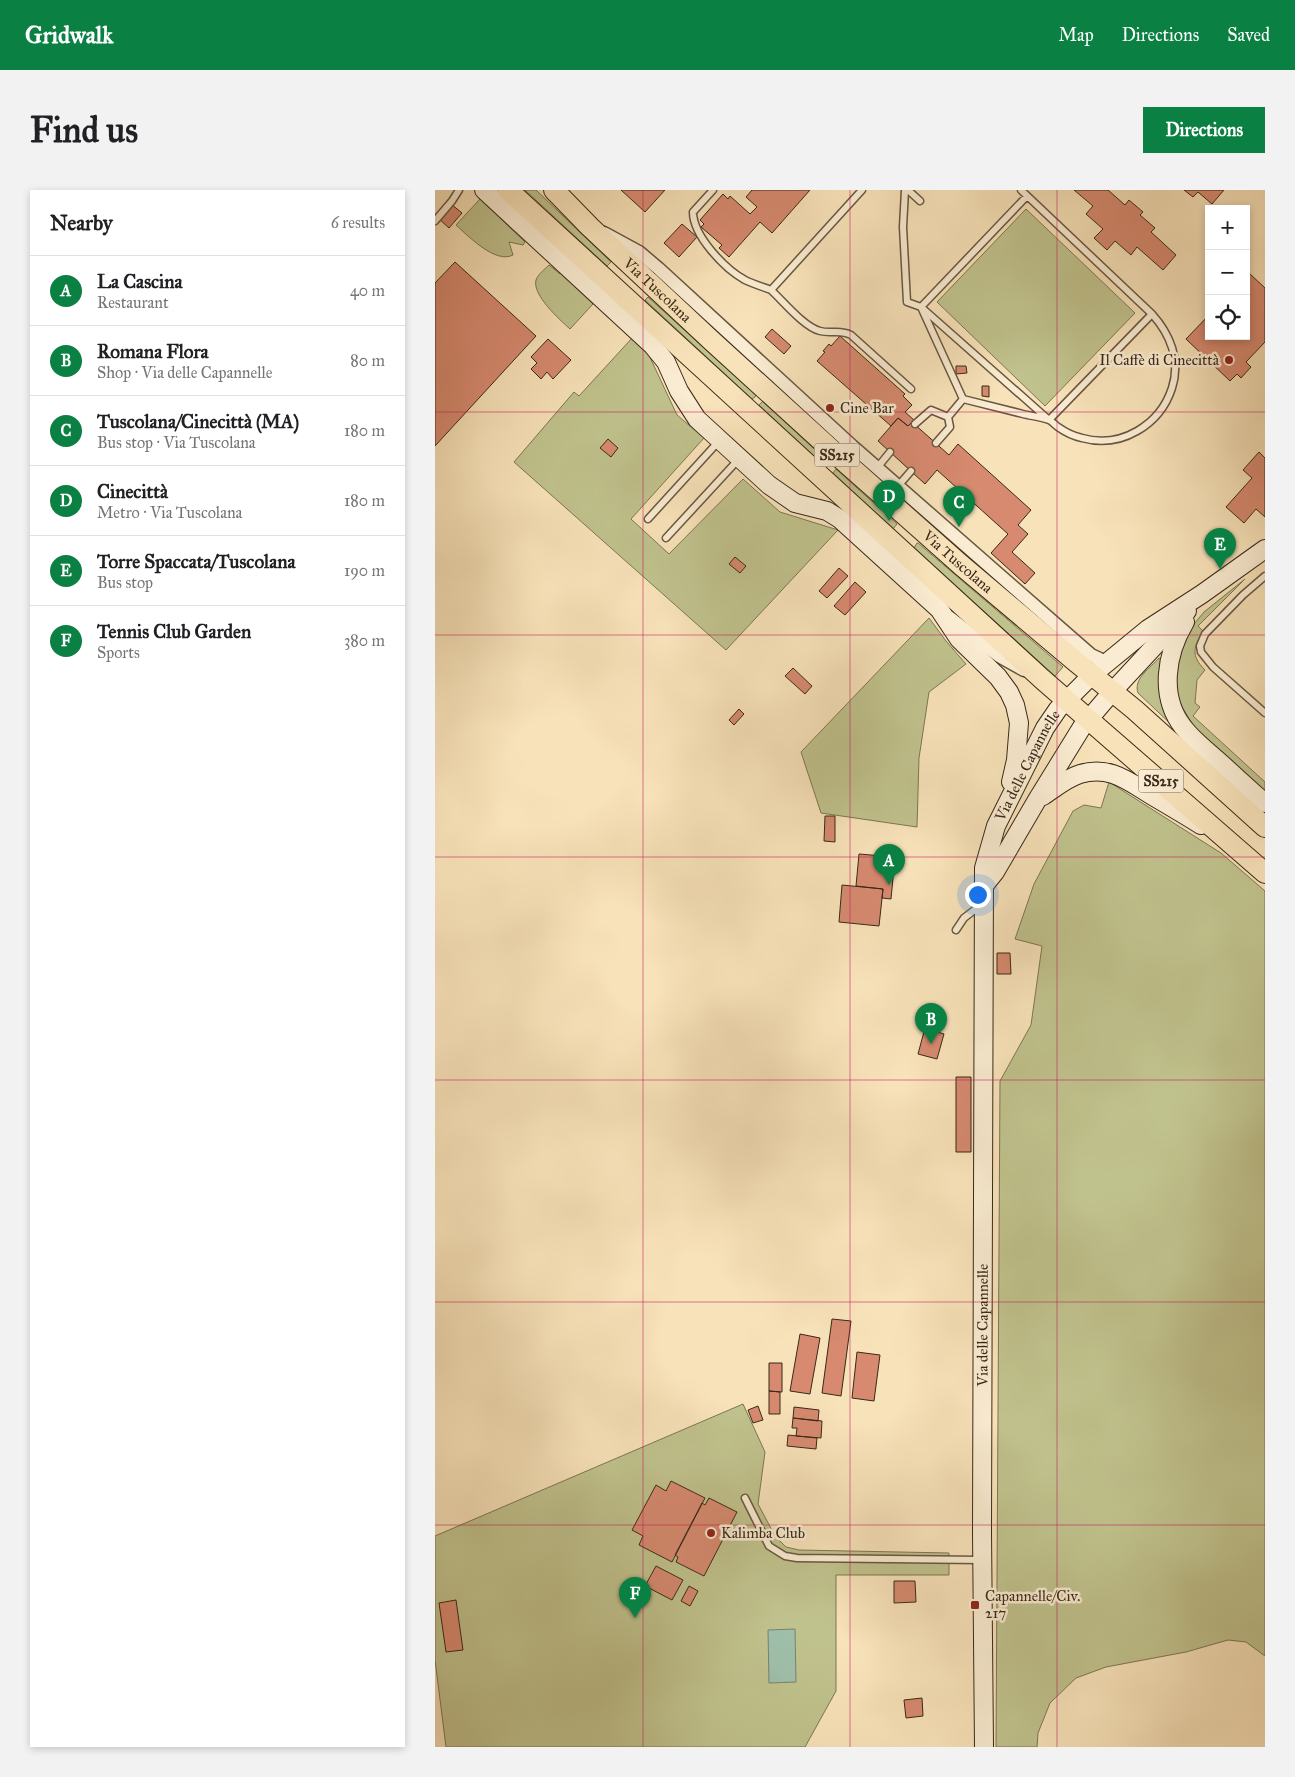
<!DOCTYPE html>
<html lang="en">
<head>
<meta charset="utf-8">
<style>
	:root { --surface:#fff; --page:#f2f2f2; --text:#202124; --muted:#757577; --line:#e0e0e0; --accent:#0b8043 }
	body { margin:0; font-family:"IM FELL Great Primer",serif; background:var(--page); color:var(--text) }
	.controls { position:absolute; right:15px; top:15px; display:grid; overflow:hidden; border-radius:0px; box-shadow:0 2px 8px #0003 }
	.controls button { width:45px; height:45px; display:grid; place-items:center; padding:0; border:0; border-bottom:1px solid var(--line); background:var(--surface); color:var(--text); font:25px sans-serif }
	.you { position:absolute; left:542px; top:704px; width:18px; height:18px; margin:-12px; border:4px solid #fff; border-radius:50%; background:#1a73e8; box-shadow:0 0 0 8px #1a73e833 }
	.badge { display:grid; place-items:center; width:32px; height:32px; border-radius:50%; background:var(--accent); color:#fff; font-size:16px; font-weight:700 }
	.pin { position:absolute; translate:-50% -41px; filter:drop-shadow(0 1px 2px #0008) }
	.pin::after { content:''; position:absolute; top:26px; width:18px; height:15px; background:inherit; clip-path:polygon(0 0,100% 0,50% 100%) }
	.list { margin:0; padding:0; list-style:none }
	h2 { display:flex; justify-content:space-between; align-items:center; height:65px; margin:0; padding:0 20px; font-size:21px }
	h2 small { font-size:16px; font-weight:400; color:var(--muted) }
	.list li { display:grid; grid-template-columns:32px 1fr auto; gap:15px; align-items:center; box-sizing:border-box; height:70px; padding:0 20px; border-top:1px solid var(--line) }
	.list b { display:block; font-size:19px; white-space:nowrap }
	.list p { margin:0; font-size:16px; white-space:nowrap; color:var(--muted) }
	.list em { font-size:16px; font-style:normal; color:var(--muted) }
	.icon { flex:none; width:28px; height:28px; fill:none; stroke:currentColor; stroke-width:2; stroke-linecap:round; stroke-linejoin:round }
	.map { position:relative; flex:none; width:830px; height:1557px; overflow:hidden; border-radius:0px }
	header { display:flex; align-items:center; gap:30px; box-sizing:border-box; height:70px; padding:0 25px; background:var(--accent); color:#fff }
	header strong { font-size:24px }
	nav { display:flex; gap:28px; margin-inline-start:auto; font-size:18px }
	.intro { display:flex; align-items:center; justify-content:space-between; box-sizing:border-box; height:120px; padding:0 30px }
	h1 { margin:0; font-size:35px }
	.button { padding:12px 22px; border-radius:0px; background:var(--accent); color:#fff; font-size:18px; font-weight:700 }
	main { display:flex; gap:30px; padding:0 30px }
	aside { flex:1; background:var(--surface); border-radius:0px; box-shadow:0 2px 8px #0003 }
	.map>svg:first-child { display:block }
</style>
</head>
<body>
<header>
<strong>Gridwalk</strong>
<nav><a>Map</a><a>Directions</a><a>Saved</a></nav>
</header>
<div class="intro"><h1>Find us</h1><a class="button">Directions</a></div>
<main>
<aside>
<h2>Nearby<small>6 results</small></h2>
<ul class="list">
<li><span class="badge">A</span><div><b>La Cascina</b><p>Restaurant</p></div><em>40 m</em></li>
<li><span class="badge">B</span><div><b>Romana Flora</b><p>Shop · Via delle Capannelle</p></div><em>80 m</em></li>
<li><span class="badge">C</span><div><b>Tuscolana/Cinecittà (MA)</b><p>Bus stop · Via Tuscolana</p></div><em>180 m</em></li>
<li><span class="badge">D</span><div><b>Cinecittà</b><p>Metro · Via Tuscolana</p></div><em>180 m</em></li>
<li><span class="badge">E</span><div><b>Torre Spaccata/Tuscolana</b><p>Bus stop</p></div><em>190 m</em></li>
<li><span class="badge">F</span><div><b>Tennis Club Garden</b><p>Sports</p></div><em>380 m</em></li>
</ul>
</aside>
<div class="map">
<svg width="830" height="1557" viewBox="0 0 830 1557">
	<rect width="100%" height="100%" fill="#f8e2b9"/>
	<filter id="stains"><feTurbulence type="fractalNoise" baseFrequency=".004" numOctaves="4"/><feColorMatrix values="0 0 0 0 .2 0 0 0 0 .09 0 0 0 0 .02 0 0 0 .5 -.17"/></filter>
	<radialGradient id="worn" r=".72"><stop offset=".6" stop-color="#630" stop-opacity="0"/><stop offset="1" stop-color="#630" stop-opacity=".3"/></radialGradient>
	<path fill="#c0c28d" stroke="#7c7653" d="M90,0H101L176,72L172,76Z
		M45,9L90,52L88,55L74,52L78,65C61,74 34,47 21,35Z
		M591,19L700,123L610,216L502,112Z
		M114,75L125,84L126,83L158,114L135,139C125,130 97,105 101,90C103,84 110,79 114,75Z
		M213,107L313,198L321,205L320,207L317,209L210,110Z
		M198,147L212,161L242,225L269,248L196,329L234,364L308,289L345,322L403,340L291,460L79,272L139,202L144,206Z
		M328,211L393,272L390,276L324,215Z
		M401,279L462,334L458,339L398,283Z
		M482,353H483L628,477L620,486L479,358Z
		M810,389L763,436L768,441C759,457 755,465 770,480L762,490L760,513L765,517L758,526L830,592V603L760,538L744,512L740,494V477L754,440L769,422Z
		M494,428L511,451L531,474L494,502L484,568L482,637L386,623L366,562Z
		M724,468L727,469L740,538L703,503C698,489 715,478 724,468Z
		M674,592L786,663L830,701V1466L811,1452L793,1450L751,1462L671,1477L641,1488L615,1513L603,1543L602,1557H561L565,891L596,835L607,756L580,749L599,694L638,621L649,615L666,618Z
		M308,1214L330,1262L323,1314L340,1346L351,1357L364,1360L514,1363V1385H401V1501L370,1557H11L0,1470V1346Z"/>
	<path fill="#9fbfaa" stroke="#768370" d="M360,1439L361,1492L334,1493L333,1440Z"/>
	<path fill="#d78a70" stroke="#382919" d="M186,0H230L210,22Z
		M317,0H375L337,43L325,32L294,67L284,58L287,55L266,37L269,34L265,30L288,4L293,9L295,6L315,24L322,17L311,7Z
		M639,0H673L690,15L694,10L708,22L705,25L720,38L716,42L741,65L728,80L702,57L696,65L680,51L672,60L659,48L668,39L651,24L658,16Z
		M749,0H789L777,14L763,2L758,7Z
		M16,14L27,23L14,38L3,28Z
		M247,34L262,47L244,67L229,53Z
		M20,72L101,146L0,256V93Z
		M814,83L830,98V152L811,172L816,177L806,188L802,184L795,191L751,149L774,125V146H811V86Z
		M337,139L356,156L349,164L330,147Z
		M405,146L470,204L468,206L477,215L470,222L479,230L473,236L463,228L456,236L382,171L390,162L388,161L394,154L396,156Z
		M113,149L136,170L118,189L112,182L106,189L96,179L102,173L96,167Z
		M521,176H531L532,183L521,184Z
		M547,196H554V207L547,206Z
		M463,228L473,236L477,232L514,265L523,254L596,320L583,335L593,344L577,362L600,383L590,394L556,363L573,344L502,280L490,294L443,251Z
		M173,249L183,258L176,267L165,258Z
		M824,262L830,268V327L821,319L809,333L791,317L817,288L808,280Z
		M300,367L311,376L305,383L294,374Z
		M404,378L413,386L392,408L384,401Z
		M420,392L431,402L410,425L399,416Z
		M358,478L377,496L370,504L350,486Z
		M304,519L309,524L299,535L294,530Z
		M390,626H400V652L389,651Z
		M424,664L460,667L456,709L447,708L448,699L421,696Z
		M407,695L448,699L444,736L404,732Z
		M562,763H575L576,784H562Z
		M490,838L509,844L502,869L483,864Z
		M521,887H536V962H521Z
		M397,1129L416,1131L406,1206L387,1203Z
		M365,1144L385,1148L375,1204L355,1201Z
		M422,1162L445,1165L439,1211L417,1208Z
		M334,1173H347V1202L334,1201Z
		M334,1201L345,1202V1224H334Z
		M323,1216L328,1230L318,1233L313,1220Z
		M359,1217L384,1220L383,1231L358,1228Z
		M358,1228L387,1231L386,1248L361,1246L362,1238H357Z
		M353,1245L382,1248L381,1259L352,1256Z
		M236,1291L270,1308L237,1372L204,1355L208,1346L197,1340L221,1295L231,1301Z
		M274,1308L302,1322L269,1386L241,1372L243,1367L240,1365L267,1313L270,1315Z
		M221,1376L248,1390L237,1410L210,1396Z
		M459,1391H480L481,1412L459,1413Z
		M254,1396L263,1401L255,1416L246,1411Z
		M21,1410L28,1460L11,1462L4,1413Z
		M487,1508L488,1526L471,1528L469,1510Z"/>
	<g fill="none" stroke-linecap="round" stroke-linejoin="round">
		<g stroke="#685741" stroke-width="9">
			<path id="lane" d="M278,0L258,22C258,46 290,79 310,90C318,94 328,97 336,100
				M427,0L336,100C348,111 369,137 385,141C396,144 406,139 416,145L476,199
				M470,0L468,37L472,112L486,117L528,209
				M473,0L485,11
				M586,0L717,124L614,230L486,117L592,6
				M0,31L17,11L24,0
				M480,234L496,220L513,227L528,209C548,214 568,219 588,224C596,226 606,227 614,230C617,231 620,235 623,237C630,242 638,246 647,248C686,259 725,235 737,198C746,170 735,144 717,124
				M501,253L515,237L513,227
				M442,278L455,262
				M463,296L476,281
				M213,329L285,250
				M231,348L303,270
				M830,386L808,405L770,444L765,456L766,462L778,477L830,523
				M521,740L529,728L546,715
				M310,1308L334,1356L350,1366L362,1368L546,1370"/>
		</g>
		<g stroke="#685741" stroke-width="15">
			<path id="street" d="M169,43L204,62L224,79L417,256L656,465L671,472
				M514,427L564,466L589,480"/>
		</g>
		<g stroke="#382919" stroke-width="20">
			<g id="secondary">
				<path d="M49,0L218,156L231,172L244,201L262,229L334,295L360,313L392,321L405,329L504,419L524,449L563,487L574,502L580,515L584,533L581,570L576,592"/>
				<path d="M750,432C731,464 724,506 748,537C757,549 770,559 781,569C798,584 814,599 830,613"/>
				<path d="M608,606C620,598 632,588 645,584C674,575 693,591 716,605C733,615 750,625 766,635"/>
				<path d="M548,697L560,682L602,610L647,537L677,502L752,421"/>
				<path id="s1" d="M549,1557L547,1342L549,678L561,636L610,538L623,519L657,485L713,439L767,404L830,359"/>
			</g>
		</g>
		<g stroke="#382919" stroke-width="22">
			<g id="primary">
				<path d="M73,0L607,489L830,683"/>
				<path id="s2" d="M119,0L155,37L278,152L411,273L526,375L640,471L700,520L830,637"/>
			</g>
		</g>
		<use href="#lane" stroke="#faecd2" stroke-width="6"/>
		<use href="#street" stroke="#faecd2" stroke-width="12"/>
		<use href="#secondary" stroke="#faecd2" stroke-width="18"/>
		<use href="#primary" stroke="#f8e2b9" stroke-width="20"/>
	</g>
	<path fill="none" stroke="#c2185b" stroke-width="1" stroke-opacity="0.55" d="M208,0V1557M415,0V1557M622,0V1557M0,222H830M0,445H830M0,667H830M0,890H830M0,1112H830M0,1335H830"/>
	<g fill="#8f2418" stroke="#faecd2" stroke-width="2">
		<circle cx="794" cy="170" r="5"/>
		<circle cx="395" cy="218" r="5"/>
		<circle cx="276" cy="1343" r="5"/>
		<rect x="535" y="1410" width="10" height="10" rx="2.5"/>
	</g>
	<g text-anchor="middle" dominant-baseline="central" stroke-width="5" stroke-linejoin="round" paint-order="stroke">
		<g fill="#faecd2" stroke="#726450" stroke-width="1">
			<rect x="379.5" y="253.5" width="45" height="23" rx="4"/>
			<rect x="703.5" y="579.5" width="45" height="23" rx="4"/>
		</g>
		<g font-size="14" font-weight="bold" fill="#382919">
			<text x="402" y="265">SS215</text>
			<text x="726" y="591">SS215</text>
		</g>
		<g font-size="15" fill="#382919" stroke="#faecd2">
			<text stroke="none"><textPath href="#s2" startOffset="144">Via Tuscolana</textPath></text>
			<text stroke="none"><textPath href="#s2" startOffset="549">Via Tuscolana</textPath></text>
			<text stroke="none"><textPath href="#s1" startOffset="991">Via delle Capannelle</textPath></text>
			<text stroke="none"><textPath href="#s1" startOffset="422">Via delle Capannelle</textPath></text>
		</g>
		<g font-size="15" fill="#382919" stroke="#faecd2" text-anchor="start">
			<text x="784" y="170" text-anchor="end">Il Caffè di Cinecittà</text>
			<text x="405" y="218">Cine Bar</text>
			<text x="286" y="1343">Kalimba Club</text>
			<text x="550" y="1406">Capannelle/Civ.<tspan x="550" dy="17">217</tspan></text>
		</g>
	</g>
	<rect width="100%" height="100%" filter="url(#stains)"/>
	<rect width="100%" height="100%" fill="url(#worn)"/>
</svg>
<div class="controls">
<button>+</button>
<button>−</button>
<button><svg class="icon" aria-label="locate" viewBox="0 0 24 24"><circle cx="12" cy="12" r="6"/><path d="M12 2v4M12 18v4M2 12h4M18 12h4"/></svg></button>
</div>
<div class="you"></div>
<div class="pin badge" style="left:454px;top:695px">A</div>
<div class="pin badge" style="left:496px;top:854px">B</div>
<div class="pin badge" style="left:524px;top:337px">C</div>
<div class="pin badge" style="left:454px;top:331px">D</div>
<div class="pin badge" style="left:785px;top:379px">E</div>
<div class="pin badge" style="left:200px;top:1428px">F</div>
</div>
</main>
</body>
</html>
